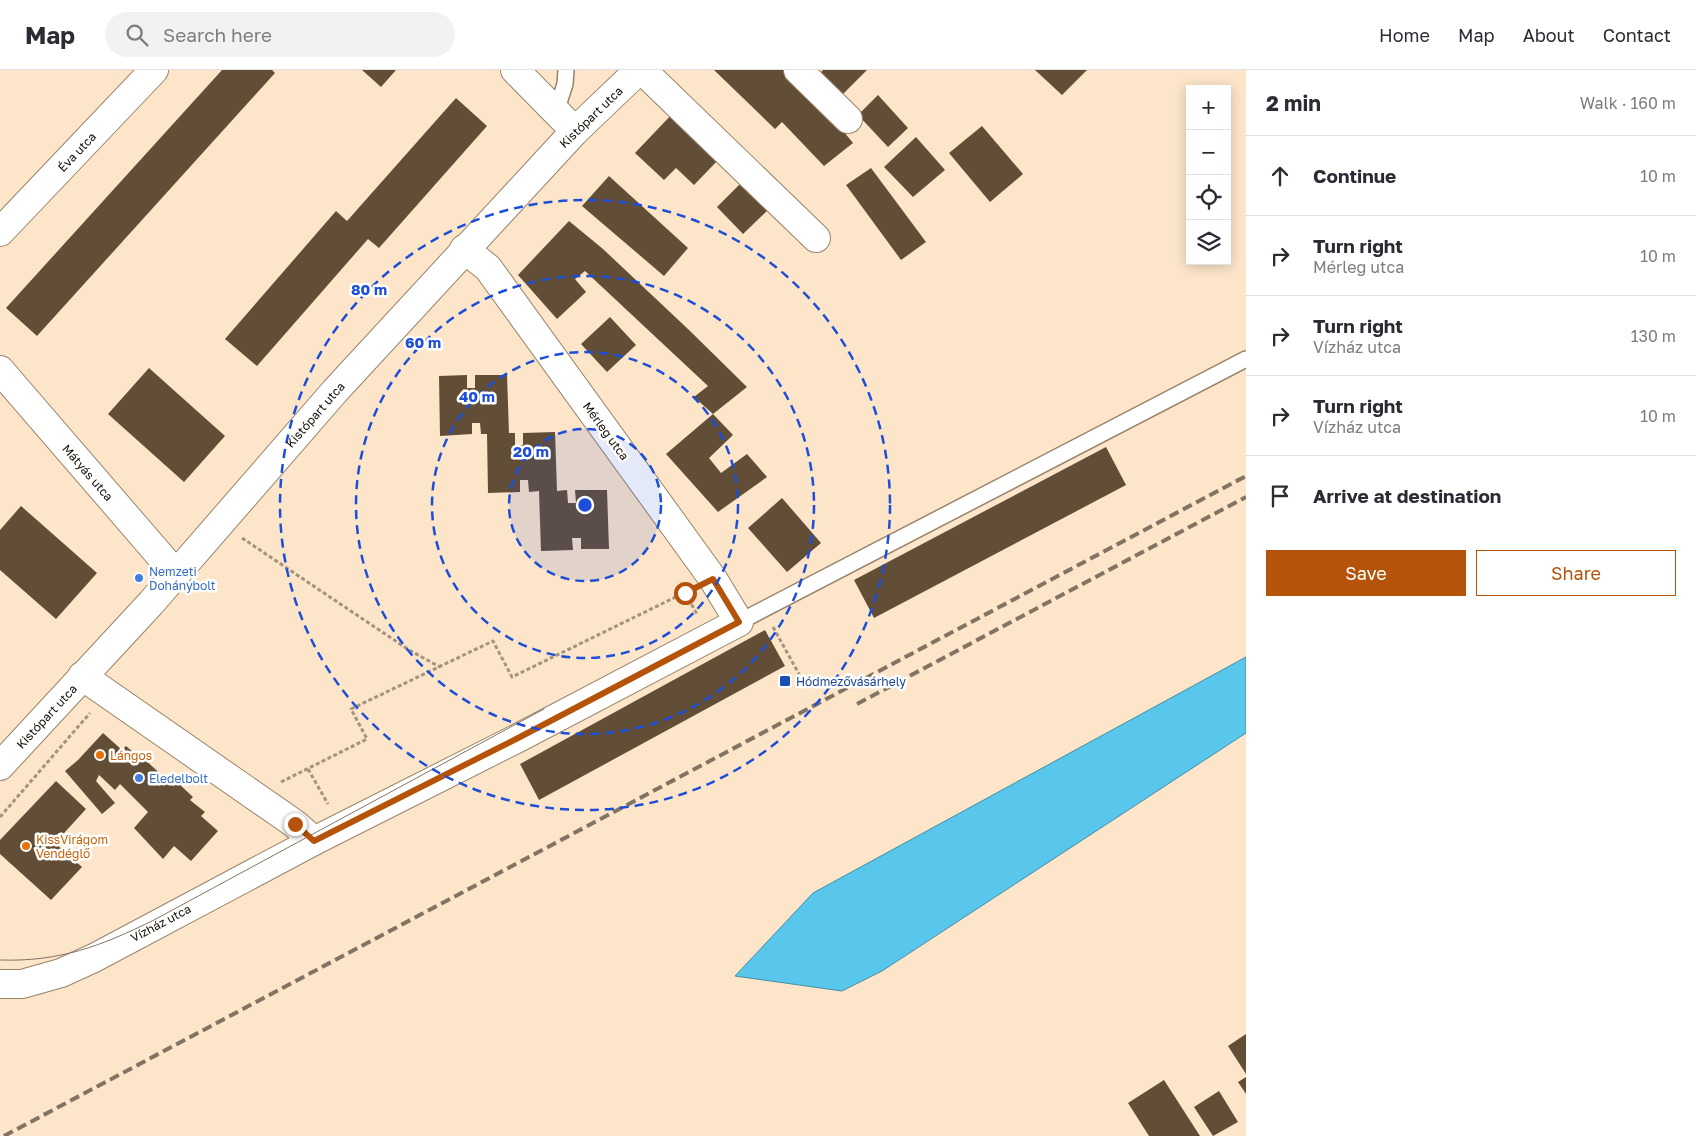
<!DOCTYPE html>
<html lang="en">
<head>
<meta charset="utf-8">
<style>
	:root { --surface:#fff; --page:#f2f2f3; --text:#2b2b33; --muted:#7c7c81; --line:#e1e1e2; --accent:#b45309 }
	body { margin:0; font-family:"Golos Text",sans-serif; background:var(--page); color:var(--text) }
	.controls { position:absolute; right:15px; top:15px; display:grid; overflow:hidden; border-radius:0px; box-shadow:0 2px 12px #0003 }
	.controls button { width:45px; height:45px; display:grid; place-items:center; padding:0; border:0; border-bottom:1px solid var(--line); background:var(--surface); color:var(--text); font:25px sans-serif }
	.stop { position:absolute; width:15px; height:15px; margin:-11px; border:4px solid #b45309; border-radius:50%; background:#fff }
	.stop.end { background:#b45309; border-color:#fff; box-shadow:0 1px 5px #0008 }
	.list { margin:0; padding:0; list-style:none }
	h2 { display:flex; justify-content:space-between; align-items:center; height:65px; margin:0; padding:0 20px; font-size:21px }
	h2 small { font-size:16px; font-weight:400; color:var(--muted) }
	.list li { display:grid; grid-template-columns:32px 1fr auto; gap:15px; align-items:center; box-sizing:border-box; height:80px; padding:0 20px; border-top:1px solid var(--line) }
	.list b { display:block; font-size:19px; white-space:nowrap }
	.list p { margin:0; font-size:16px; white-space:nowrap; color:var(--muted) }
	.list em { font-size:16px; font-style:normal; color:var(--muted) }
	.actions { display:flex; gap:10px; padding:15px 20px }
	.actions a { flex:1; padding:11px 0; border:1px solid var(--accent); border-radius:0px; text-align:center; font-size:18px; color:var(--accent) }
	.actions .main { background:var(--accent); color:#fff }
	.icon { flex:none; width:28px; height:28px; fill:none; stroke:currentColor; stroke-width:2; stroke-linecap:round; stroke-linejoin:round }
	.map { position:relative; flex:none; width:1246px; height:1066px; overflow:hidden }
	header { display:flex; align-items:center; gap:30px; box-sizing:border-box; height:70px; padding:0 25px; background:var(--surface); border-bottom:1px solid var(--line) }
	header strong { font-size:24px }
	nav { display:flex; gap:28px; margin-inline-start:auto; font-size:18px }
	.search { width:350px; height:45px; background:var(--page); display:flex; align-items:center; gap:12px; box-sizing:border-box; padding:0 18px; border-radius:28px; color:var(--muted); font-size:19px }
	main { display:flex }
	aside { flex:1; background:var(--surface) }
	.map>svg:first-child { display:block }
</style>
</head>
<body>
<header>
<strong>Map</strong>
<div class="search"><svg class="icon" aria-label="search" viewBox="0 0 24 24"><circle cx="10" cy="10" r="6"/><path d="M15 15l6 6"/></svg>Search here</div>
<nav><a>Home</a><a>Map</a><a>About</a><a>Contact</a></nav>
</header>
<main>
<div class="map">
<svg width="1246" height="1066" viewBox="0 0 1246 1066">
	<rect width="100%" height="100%" fill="#fce5c9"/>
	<path fill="#59c6ec" stroke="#438ea6" d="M1246,587V663L882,901L842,921L735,906L813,823Z"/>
	<path fill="#624e37" d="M222,0H272L275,3L37,266L6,238Z
		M362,0H396L381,17Z
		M714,0H787L812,23L853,73L824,96L782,52L775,59Z
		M823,0H867L839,28L817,6Z
		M1035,0H1087L1062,25Z
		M878,25L908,58L888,77L858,45Z
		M456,28L487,56L379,178L368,169L257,296L225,269L336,141L347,151Z
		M674,42L721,87L694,115L676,98L664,110L635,83Z
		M982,56L1023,104L990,132L949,83Z
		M916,67L945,100L913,127L884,97Z
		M871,98L926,172L901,190L846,115Z
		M609,106L688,178L664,206L582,136Z
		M744,110L771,137L743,164L717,137Z
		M569,151L603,179L689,260L747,317L713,344L694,327L708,316L585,201L575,209L586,222L557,249L518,205Z
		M610,247L636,275L607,302L581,274Z
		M149,298L225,366L184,412L108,344Z
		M467,305V318H475V305H507L509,363H515V375H523V363L555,362L557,421L567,420L568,433H576L575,420H607L609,479H581V468H572L573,480L541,481L539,421L529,422L528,410H520V422L488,423L487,364H481L480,353H472V364L440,366L439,306Z
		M713,344L733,365L709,388L721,403L747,384L767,407L718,442L666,384Z
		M1106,377L1126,415L874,548L854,510Z
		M782,428L821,473L787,502L748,458Z
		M21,436L97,503L56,549L0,500V460Z
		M765,560L785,596L539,730L520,694Z
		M103,663L122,680L126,676L142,690L143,688L174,716L178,713L193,727L190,730L205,742L201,746L218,761L191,791L174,776L163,789L134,758L148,742L120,714L115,720L99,705L96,711L115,733L102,744L65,701L78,690Z
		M56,711L86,739L55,773L82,797L51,830L0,784V770Z
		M1246,964V1004L1228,976Z
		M1246,1007V1024L1238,1012Z
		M1164,1010L1200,1066H1149L1128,1033Z
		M1219,1021L1238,1052L1213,1066L1194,1037Z"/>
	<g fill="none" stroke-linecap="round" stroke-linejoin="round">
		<g stroke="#98836a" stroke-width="18">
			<path id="service" d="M556,42L565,14L566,0
				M739,552L1246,289"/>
		</g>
		<g stroke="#98836a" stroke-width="30">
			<g id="minor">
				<path d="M642,0L816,168"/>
				<path d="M798,0L848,49"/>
				<path d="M575,61L639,0"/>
				<path id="s1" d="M0,162L154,0"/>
				<path id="s2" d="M0,300L176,504"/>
				<path d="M82,606L295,754L314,771"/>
				<path id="s3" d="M0,914H22L61,903L94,888L314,771L520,667L739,552L713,509L488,198L464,179"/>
			</g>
		</g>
		<g stroke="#98836a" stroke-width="30">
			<g id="tertiary">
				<path id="s4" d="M0,696L151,533L335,321L575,61L515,0"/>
			</g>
		</g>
		<path stroke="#a4937f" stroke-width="3" stroke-dasharray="4 2.5" stroke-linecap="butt" d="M242,468L409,580L440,597
			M685,523L697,544
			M773,557L799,604
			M308,699L328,734
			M281,712L367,669L351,639L493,571L512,607L690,520
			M0,747L90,643"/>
		<use href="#service" stroke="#fff" stroke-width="15"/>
		<use href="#minor" stroke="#fff" stroke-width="28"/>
		<use href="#tertiary" stroke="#fff" stroke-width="28"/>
		<path stroke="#827463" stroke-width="1" d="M0,890C60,892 101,876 154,850L544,639"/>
		<path stroke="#827463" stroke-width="4" stroke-dasharray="10 5" stroke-linecap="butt" d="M857,634L1246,427
			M4,1066L1246,406"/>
	</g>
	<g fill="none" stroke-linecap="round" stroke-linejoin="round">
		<path stroke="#b45309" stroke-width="6" d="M295,754L314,771L520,667L739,552L713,509L685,523"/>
	</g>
	<circle cx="585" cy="435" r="76" fill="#1d4ed8" fill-opacity=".12"/>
	<g fill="none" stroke="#1d4ed8" stroke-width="2.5" stroke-dasharray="9 6">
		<circle cx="585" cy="435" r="76"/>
		<circle cx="585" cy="435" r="153"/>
		<circle cx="585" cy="435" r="229"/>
		<circle cx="585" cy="435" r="305"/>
	</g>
	<g fill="#3f7fe0" stroke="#fff" stroke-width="2">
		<circle cx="139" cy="508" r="5"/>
		<circle cx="139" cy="708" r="5"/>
	</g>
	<rect fill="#1a4fb4" stroke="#fff" stroke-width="2" x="779" y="605" width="12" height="12" rx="2.5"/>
	<g fill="#e8710a" stroke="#fff" stroke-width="2">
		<circle cx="100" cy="685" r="5"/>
		<circle cx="26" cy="776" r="5"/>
	</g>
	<g text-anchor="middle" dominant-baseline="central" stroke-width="5" stroke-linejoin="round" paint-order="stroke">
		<g font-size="12" fill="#110a03" stroke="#fff">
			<text transform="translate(591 47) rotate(-44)">Kistópart utca</text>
			<text stroke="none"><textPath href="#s1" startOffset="111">Éva utca</textPath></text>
			<text stroke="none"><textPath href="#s4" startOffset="472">Kistópart utca</textPath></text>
			<text transform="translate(606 361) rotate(54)">Mérleg utca</text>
			<text stroke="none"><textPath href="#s2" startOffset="135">Mátyás utca</textPath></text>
			<text stroke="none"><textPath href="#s4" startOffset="68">Kistópart utca</textPath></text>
			<text stroke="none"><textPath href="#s3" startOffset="174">Vízház utca</textPath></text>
		</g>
		<g font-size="12" fill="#366cbe" stroke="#fff" text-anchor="start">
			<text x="149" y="501">Nemzeti<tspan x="149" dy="14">Dohánybolt</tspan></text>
			<text x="149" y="708">Eledelbolt</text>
		</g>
		<g font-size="12" fill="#164399" stroke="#fff" text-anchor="start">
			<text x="796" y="611">Hódmezővásárhely</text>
		</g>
		<g font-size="12" fill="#c56008" stroke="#fff" text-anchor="start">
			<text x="110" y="685">Lángos</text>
			<text x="36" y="769">KissVirágom<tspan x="36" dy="14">Vendéglő</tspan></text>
		</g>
	</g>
	<circle cx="585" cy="435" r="8" fill="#1d4ed8" stroke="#fff" stroke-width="2.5"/>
	<g font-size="15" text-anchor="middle" font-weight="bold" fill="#1d4ed8" stroke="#fff" stroke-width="5" stroke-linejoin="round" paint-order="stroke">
		<text x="369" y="225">80 m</text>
		<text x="423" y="278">60 m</text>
		<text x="477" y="332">40 m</text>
		<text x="531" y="387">20 m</text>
	</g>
</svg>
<div class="controls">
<button>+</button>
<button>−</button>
<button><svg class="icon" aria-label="locate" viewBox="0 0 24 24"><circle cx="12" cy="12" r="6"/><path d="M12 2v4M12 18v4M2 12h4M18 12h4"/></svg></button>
<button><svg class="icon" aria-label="layers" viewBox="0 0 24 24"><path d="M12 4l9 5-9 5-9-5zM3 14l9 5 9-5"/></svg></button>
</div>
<div class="stop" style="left:685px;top:523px"></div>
<div class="stop end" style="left:295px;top:754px"></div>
</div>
<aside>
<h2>2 min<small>Walk · 160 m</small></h2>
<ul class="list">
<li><svg class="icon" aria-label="ahead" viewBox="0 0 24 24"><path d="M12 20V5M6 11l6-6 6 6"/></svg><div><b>Continue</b></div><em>10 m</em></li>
<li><svg class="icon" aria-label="right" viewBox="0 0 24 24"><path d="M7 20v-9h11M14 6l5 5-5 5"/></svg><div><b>Turn right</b><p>Mérleg utca</p></div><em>10 m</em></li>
<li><svg class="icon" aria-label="right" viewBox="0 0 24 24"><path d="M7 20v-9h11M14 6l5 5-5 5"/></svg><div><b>Turn right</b><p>Vízház utca</p></div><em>130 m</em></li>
<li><svg class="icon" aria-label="right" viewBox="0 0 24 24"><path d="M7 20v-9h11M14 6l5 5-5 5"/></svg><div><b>Turn right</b><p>Vízház utca</p></div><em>10 m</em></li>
<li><svg class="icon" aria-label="arrive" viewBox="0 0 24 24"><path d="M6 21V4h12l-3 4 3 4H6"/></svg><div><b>Arrive at destination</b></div></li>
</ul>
<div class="actions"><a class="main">Save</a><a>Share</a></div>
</aside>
</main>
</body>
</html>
